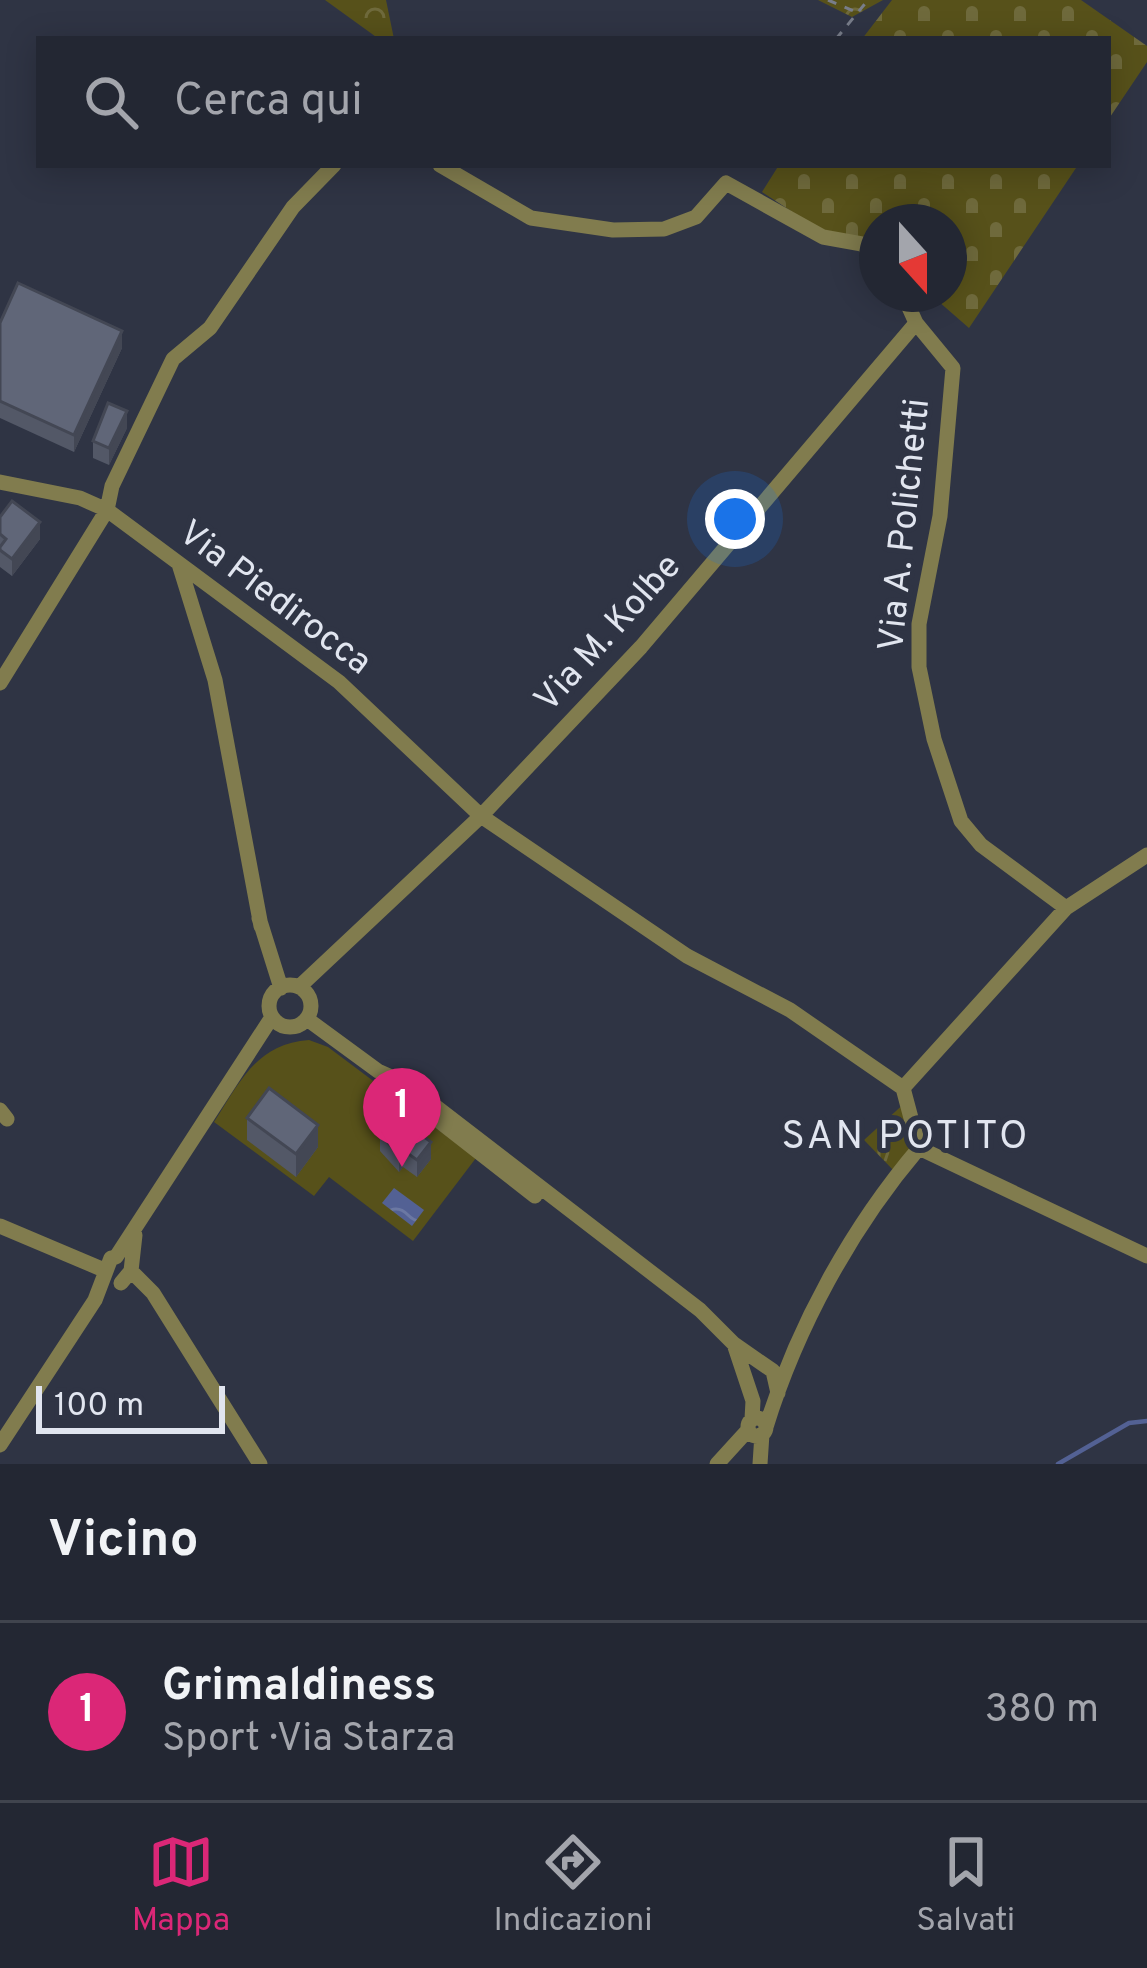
<!DOCTYPE html>
<html lang="it">
<head>
<meta charset="utf-8">
<style>
	:root { --surface:#232733; --page:#2f333f; --text:#f1f3f6; --muted:#a3a5ac; --line:#40444e; --accent:#db2777 }
	body { margin:0; font-family:Overpass,sans-serif; background:var(--page); color:var(--text) }
	.compass { position:absolute; left:859px; top:204px; width:108px; height:108px; border-radius:50%; background:var(--surface); box-shadow:0 6px 30px #0003; rotate:159deg }
	.scale { position:absolute; left:36px; bottom:30px; width:189px; box-sizing:border-box; padding-left:12px; border:6px solid #e1e5ef; border-top:0; font-size:33px; line-height:42px; white-space:nowrap; color:#e1e5ef; -webkit-text-stroke:9px #2f3444; paint-order:stroke }
	.you { position:absolute; left:735px; top:519px; width:42px; height:42px; margin:-30px; border:9px solid #fff; border-radius:50%; background:#1a73e8; box-shadow:0 0 0 18px #1a73e833 }
	.badge { display:grid; place-items:center; width:78px; height:78px; border-radius:50%; background:var(--accent); color:#fff; font-size:39px; font-weight:700 }
	.pin { position:absolute; translate:-50% -99px; filter:drop-shadow(0 3px 6px #0008) }
	.pin::after { content:''; position:absolute; top:63px; width:42px; height:36px; background:inherit; clip-path:polygon(0 0,100% 0,50% 100%) }
	.list { margin:0; padding:0; list-style:none }
	h2 { display:flex; justify-content:space-between; align-items:center; height:156px; margin:0; padding:0 48px; font-size:51px }
	h2 small { font-size:39px; font-weight:400; color:var(--muted) }
	.list li { display:grid; grid-template-columns:78px 1fr auto; gap:36px; align-items:center; box-sizing:border-box; height:180px; padding:0 48px; border-top:3px solid var(--line) }
	.list b { display:block; font-size:45px; white-space:nowrap }
	.list p { margin:0; font-size:39px; white-space:nowrap; color:var(--muted) }
	.list em { font-size:39px; font-style:normal; color:var(--muted) }
	.icon { flex:none; width:66px; height:66px; fill:none; stroke:currentColor; stroke-width:2; stroke-linecap:round; stroke-linejoin:round }
	.map { position:relative; flex:none; width:1147px; height:1464px; overflow:hidden }
	.search { position:absolute; background:var(--surface); box-shadow:0 6px 30px #0003; left:36px; right:36px; top:36px; height:132px; display:flex; align-items:center; gap:30px; box-sizing:border-box; padding:0 42px; border-radius:0px; color:var(--muted); font-size:45px }
	.sheet { height:336px; background:var(--surface) }
	nav { display:flex; justify-content:space-around; align-items:center; box-sizing:border-box; height:168px; border-top:3px solid var(--line); background:var(--surface); font-size:33px; color:var(--muted) }
	nav a { display:grid; justify-items:center; gap:6px }
	nav .on { color:var(--accent) }
	.map>svg:first-child { display:block }
</style>
</head>
<body>
<div class="map">
<svg width="1147" height="1464" viewBox="0 0 1147 1464">
	<defs>
		<pattern id="forest-crowns" width="20" height="18" patternUnits="userSpaceOnUse" patternTransform="scale(3)"><rect width="20" height="18" fill="#57511a"/><path d="M2 6a3 3 0 1 1 6 0M12 15a3 3 0 1 1 6 0" fill="none" stroke="#6f6a3c"/></pattern>
		<pattern id="cemetery-stones" width="16" height="16" patternUnits="userSpaceOnUse" patternTransform="scale(3)"><rect width="16" height="16" fill="#57511a"/><path d="M2 7V4a2 2 0 0 1 4 0v3zM10 15v-3a2 2 0 0 1 4 0v3z" fill="#6f6a3c"/></pattern>
		<pattern id="park-tufts" width="24" height="20" patternUnits="userSpaceOnUse" patternTransform="scale(3)"><rect width="24" height="20" fill="#57511a"/><path d="M3 7l-1-3M5 7V3M7 7l1-3M15 17l-1-3M17 17v-4M19 17l1-3" fill="none" stroke="#6f6a3c"/></pattern>
		<pattern id="water-waves" width="16" height="10" patternUnits="userSpaceOnUse" patternTransform="scale(3)"><rect width="16" height="10" fill="#536194"/><path d="M0 5q4-4 8 0t8 0" fill="none" stroke="#6b78a3"/></pattern>
	</defs>
	<rect width="100%" height="100%" fill="#2f3444"/>
	<path fill="#57511a" d="M309,1040L328,1047L476,1158L413,1241L329,1177L314,1196L214,1122C240,1082 256,1044 309,1040Z"/>
	<path fill="url(#forest-crowns)" d="M325,0H386L394,39H379Z
		M818,0H883L852,17Z"/>
	<path fill="url(#cemetery-stones)" d="M892,0H1081L1147,46V62L1108,120V39H862Z
		M779,165H1078L969,328L930,294H949V222H877V249L823,232L762,192Z"/>
	<path fill="url(#park-tufts)" d="M907,1101L919,1148L897,1174L864,1140Z"/>
	<path fill="url(#water-waves)" d="M394,1188L424,1210L412,1226L382,1203Z"/>
	<g fill="none" stroke-linecap="round" stroke-linejoin="round">
		<path stroke="#536194" stroke-width="4.5" d="M1058,1464L1129,1423L1147,1421"/>
		<path stroke="#787d8a" stroke-width="3" stroke-dasharray="9 9" stroke-linecap="butt" d="M828,0L854,11
			M836,39L868,0"/>
		<path stroke="#817c4e" stroke-width="15" d="M440,165L531,218L613,230L664,229L696,217L726,183L823,237L862,244L877,258
			M903,294L916,323L953,368L940,516L919,624V667L934,739L961,821L981,845L1066,908
			M0,482L80,498L107,510L339,682L481,816L687,956L790,1010L903,1088L919,1148
			M179,564L215,680L261,926
			M0,683L107,510L112,486L173,359L210,328L293,207L334,165
			M259,918L281,988
			M269 1006a21 21 0 1 1 42 0a21 21 0 1 1-42 0Z
			M299,987L481,816L641,647L916,323
			M307,1019L378,1071L405,1083L700,1310L734,1344L773,1371L778,1393
			M384,1078L535,1196
			M903,1088L1066,908L1147,855
			M0,1110L7,1119
			M919,1148L1147,1256
			M0,1226L104,1270
			M116,1257L272,1017
			M131,1271L153,1293L260,1464
			M121,1283L131,1271L135,1235
			M734,1344L753,1401L752,1419
			M748 1427a9 9 0 1 1 18 0a9 9 0 1 1-18 0Z
			M766,1427C797,1327 851,1228 919,1148
			M0,1445L95,1300L111,1258
			M717,1464L748,1430
			M760,1464L762,1434"/>
	</g>
	<path fill="#535867" d="M0,323L122,348L74,452L0,418Z
		M127,428L109,465L93,458V441Z
		M0,517L40,539L12,576L0,567Z
		M247,1118L318,1147L296,1177L247,1140Z
		M380,1134L431,1159L417,1177L403,1167L399,1172L380,1151Z"/>
	<path fill="#434754" d="M122,331V348L74,452V435Z
		M127,411V428L109,465V448Z
		M40,522V539L12,576V559Z
		M318,1125V1147L296,1177V1154Z
		M431,1142V1159L417,1177V1160Z
		M403,1150V1167L399,1172V1155Z"/>
	<path fill="#606678" stroke="#434754" stroke-width="3" d="M18,283L122,331L74,435L0,401V323Z
		M108,403L127,411L109,448L93,441Z
		M12,501L40,522L12,559L0,550V547L6,539L0,534V517Z
		M269,1088L318,1125L296,1154L247,1118Z
		M395,1115L431,1142L417,1160L403,1150L399,1155L380,1134Z"/>
	<g text-anchor="middle" dominant-baseline="central" stroke-width="10" stroke-linejoin="round" paint-order="stroke">
		<g font-size="36" fill="#e1e5ef" stroke="#2f3444">
			<text transform="translate(906 525) rotate(-84)">Via A. Polichetti</text>
			<text transform="translate(274 599) rotate(37)">Via Piedirocca</text>
			<text transform="translate(609 634) rotate(-48)">Via M. Kolbe</text>
		</g>
		<g font-size="39" letter-spacing="3" fill="#e1e5ef" stroke="#2f3444">
			<text x="906" y="1138">SAN POTITO</text>
		</g>
	</g>
</svg>
<svg class="compass" viewBox="-18 -18 36 36"><path d="M0-13l5 13h-10z" fill="#e53935"/><path d="M0 13l5-13h-10z" fill="#a3a5ac"/></svg>
<div class="scale">100 m</div>
<div class="you"></div>
<div class="pin badge" style="left:402px;top:1167px">1</div>
<div class="search"><svg class="icon" aria-label="search" viewBox="0 0 24 24"><circle cx="10" cy="10" r="6"/><path d="M15 15l6 6"/></svg>Cerca qui</div>
</div>
<section class="sheet">
<h2>Vicino<small></small></h2>
<ul class="list">
<li><span class="badge">1</span><div><b>Grimaldiness</b><p>Sport · Via Starza</p></div><em>380 m</em></li>
</ul>
</section>
<nav>
<a class="on"><svg class="icon" aria-label="map" viewBox="0 0 24 24"><path d="M3 6l6-2 6 2 6-2v14l-6 2-6-2-6 2zM9 4v14M15 6v14"/></svg>Mappa</a>
<a><svg class="icon" aria-label="directions" viewBox="0 0 24 24"><path d="M12 3l9 9-9 9-9-9zM9 14v-3h6M13 9l2 2-2 2"/></svg>Indicazioni</a>
<a><svg class="icon" aria-label="saved" viewBox="0 0 24 24"><path d="M7 4h10v16l-5-4-5 4z"/></svg>Salvati</a>
</nav>
</body>
</html>
